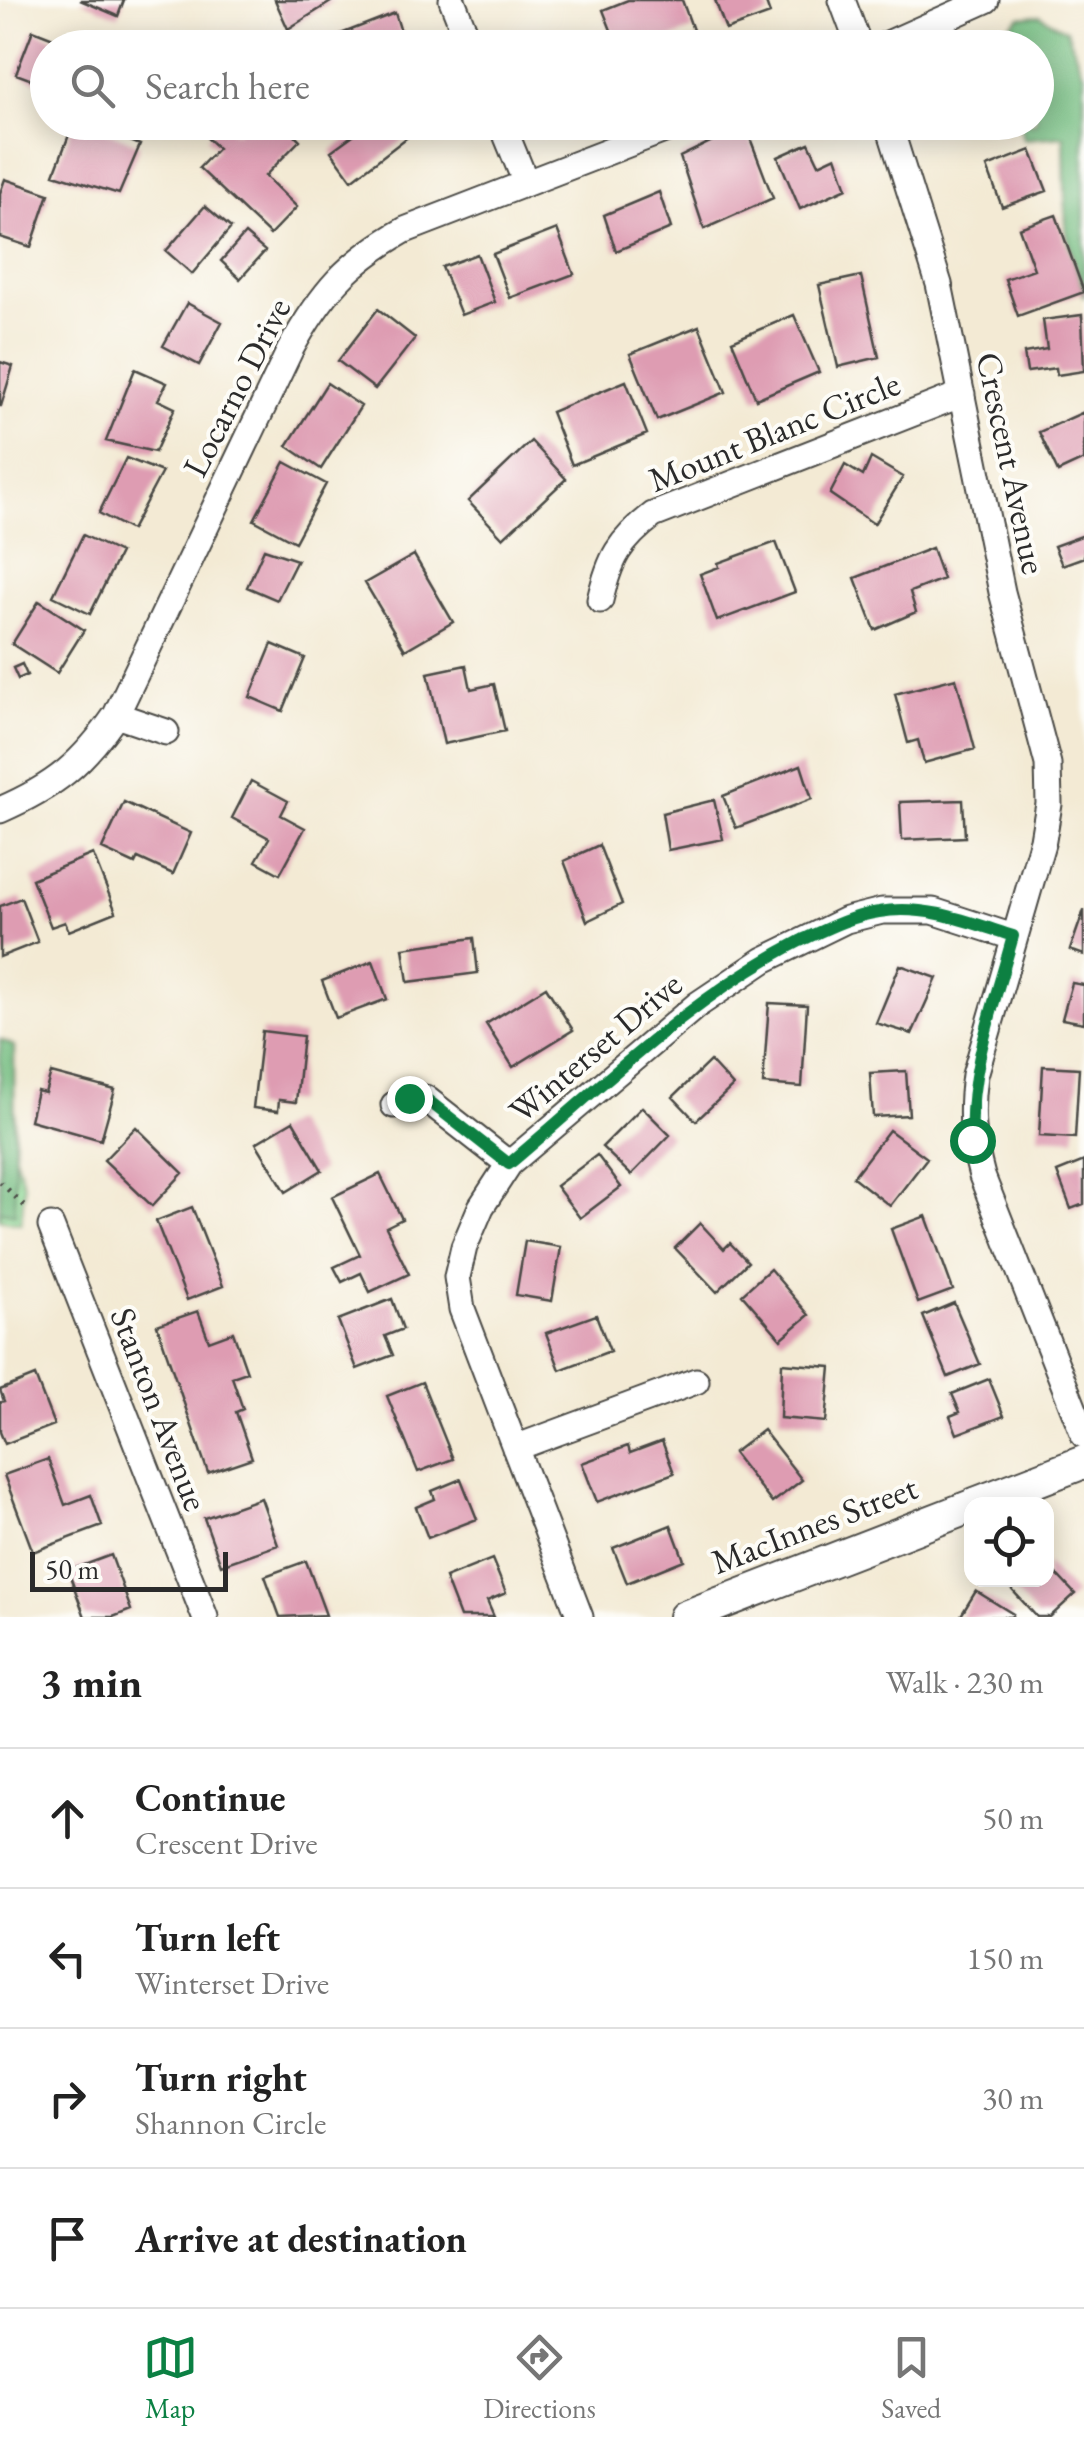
<!DOCTYPE html>
<html lang="en">
<head>
<meta charset="utf-8">
<style>
	:root { --surface:#fff; --page:#f6f6f6; --text:#222; --muted:#767676; --line:#e0e0e0; --accent:#0b8043 }
	body { margin:0; font-family:"EB Garamond",serif; background:var(--page); color:var(--text) }
	.controls { position:absolute; right:30px; bottom:30px; display:grid; overflow:hidden; border-radius:20px; box-shadow:0 5px 25px #0003 }
	.controls button { width:90px; height:90px; display:grid; place-items:center; padding:0; border:0; border-bottom:2px solid var(--line); background:var(--surface); color:var(--text); font:50px sans-serif }
	.scale { position:absolute; left:30px; bottom:25px; width:198px; box-sizing:border-box; padding-left:10px; border:5px solid #2b2b2b; border-top:0; font-size:28px; line-height:35px; white-space:nowrap; color:#2b2b2b; -webkit-text-stroke:8px #fdfcf7; paint-order:stroke }
	.stop { position:absolute; width:30px; height:30px; margin:-22px; border:8px solid #0b8043; border-radius:50%; background:#fff }
	.stop.end { background:#0b8043; border-color:#fff; box-shadow:0 2px 10px #0008 }
	.list { margin:0; padding:0; list-style:none }
	h2 { display:flex; justify-content:space-between; align-items:center; height:130px; margin:0; padding:0 40px; font-size:42px }
	h2 small { font-size:32px; font-weight:400; color:var(--muted) }
	.list li { display:grid; grid-template-columns:65px 1fr auto; gap:30px; align-items:center; box-sizing:border-box; height:140px; padding:0 40px; border-top:2px solid var(--line) }
	.list b { display:block; font-size:38px; white-space:nowrap }
	.list p { margin:0; font-size:32px; white-space:nowrap; color:var(--muted) }
	.list em { font-size:32px; font-style:normal; color:var(--muted) }
	.icon { flex:none; width:55px; height:55px; fill:none; stroke:currentColor; stroke-width:2; stroke-linecap:round; stroke-linejoin:round }
	.map { position:relative; flex:none; width:1084px; height:1617px; overflow:hidden }
	.search { position:absolute; background:var(--surface); box-shadow:0 5px 25px #0003; left:30px; right:30px; top:30px; height:110px; display:flex; align-items:center; gap:25px; box-sizing:border-box; padding:0 35px; border-radius:55px; color:var(--muted); font-size:38px }
	.sheet { height:690px; background:var(--surface) }
	nav { display:flex; justify-content:space-around; align-items:center; box-sizing:border-box; height:140px; border-top:2px solid var(--line); background:var(--surface); font-size:28px; color:var(--muted) }
	nav a { display:grid; justify-items:center; gap:5px }
	nav .on { color:var(--accent) }
	.map>svg:first-child { display:block }
</style>
</head>
<body>
<div class="map">
<svg width="1084" height="1617" viewBox="0 0 1084 1617">
	<rect width="100%" height="100%" fill="#fdfcf7"/>
	<filter id="ink" filterUnits="userSpaceOnUse"><feTurbulence type="fractalNoise" baseFrequency=".01" numOctaves="2"/><feDisplacementMap in="SourceGraphic" scale="20" xChannelSelector="R" yChannelSelector="G"/><feConvolveMatrix kernelMatrix="1 2 1 2 8 2 1 2 1" color-interpolation-filters="sRGB"/></filter>
	<filter id="wash" filterUnits="userSpaceOnUse"><feTurbulence type="fractalNoise" baseFrequency=".0048" numOctaves="4" result="noise"/><feDisplacementMap in="SourceGraphic" scale="40" xChannelSelector="R" yChannelSelector="G"/><feGaussianBlur stdDeviation="2.25" result="paint"/><feColorMatrix in="noise" values="0 0 0 0 0 0 0 0 0 0 0 0 0 0 0 0 0 1.4 0 .05"/><feComposite in="paint" operator="in"/></filter>
	<g filter="url(#wash)">
		<rect width="100%" height="100%" fill="#f3ead4"/>
		<path fill="#94df9b" stroke="#608563" stroke-width="2.5" d="M0,1106L24,1186L21,1223L0,1219Z"/>
		<path fill="#77be83" stroke="#517457" stroke-width="2.5" d="M1040,15L1067,31L1084,76V298L1066,230L1064,136L1023,139L1020,123L1036,122V48L994,40L1020,17Z
			M0,1039L14,1046L15,1214L0,1211Z"/>
		<g id="blocks">
			<path fill="#de9cb2" d="M80,0H124L118,16Z
				M275,0H334L288,29Z
				M628,0H682L693,30L647,48H618L603,10Z
				M715,0H765L770,14L726,30Z
				M395,13L406,48H341L338,35Z
				M33,30L76,47L48,48V86L16,74Z
				M74,122H85L140,145L119,194L54,174Z
				M222,122L236,133L246,122H282L300,140L265,176L297,207L270,235L199,168L218,148L207,138Z
				M371,122H427L352,180L331,151Z
				M745,125L773,198L704,229L680,157Z
				M809,143L819,164L836,156L847,188L800,209L778,157Z
				M1031,150L1047,191L1002,207L987,167Z
				M5,179L49,194L31,247L0,237V193Z
				M659,192L671,228L616,251L604,215Z
				M205,206L231,228L192,274L166,251Z
				M1056,215L1084,292L1018,316L1005,279L1034,269L1019,228Z
				M557,229L574,274L510,298L493,254Z
				M245,234L265,251L240,279L221,261Z
				M477,254L495,302L461,315L442,267Z
				M861,276L879,357L838,367L819,285Z
				M187,303L222,322L199,365L163,346Z
				M378,309L415,338L375,389L338,361Z
				M794,315L819,372L756,399L732,341Z
				M1082,315L1084,371L1057,375L1056,368L1027,372L1024,353L1047,349L1043,320Z
				M699,326L726,392L657,420L630,354Z
				M0,362L13,366L1,406H0Z
				M135,369L167,383L158,400L175,408L155,452L106,441Z
				M626,381L647,434L572,465L551,412Z
				M327,383L361,406L321,469L287,446Z
				M1084,412V460L1058,472L1039,432Z
				M531,441L566,479L503,538L468,501Z
				M126,458L162,472L131,530L99,513Z
				M871,458L903,477L874,524L830,494L845,465L863,476Z
				M285,462L326,484L295,542L254,520Z
				M83,535L120,553L90,614L53,596Z
				M1084,535V557L1062,565L1054,546Z
				M776,542L795,592L717,621L700,574L719,567L718,563Z
				M932,548L943,579L910,592L916,612L875,630L855,578Z
				M264,549L297,560L277,600L247,587Z
				M414,555L453,622L405,650L365,583Z
				M39,601L84,630L57,673L12,644Z
				M272,644L305,658L283,711L250,697Z
				M22,664L27,675L18,679L13,668Z
				M466,665L471,689L494,684L505,731L444,744L428,673Z
				M956,678L975,749L924,763L918,740L908,743L895,694Z
				M801,765L812,799L736,828L723,796Z
				M251,781L288,801L281,815L305,828L280,874L256,861L269,838L232,818Z
				M714,800L723,839L668,850L662,813Z
				M963,800L965,837L902,840L900,802Z
				M124,802L191,833L173,874L138,858L135,864L102,849Z
				M599,845L622,904L587,921L564,861Z
				M93,854L116,912L69,931L65,922L51,927L32,879Z
				M21,898L38,942L0,957V906Z
				M1084,910V955L1070,950Z
				M474,938L478,973L408,982L403,948Z
				M373,961L387,999L336,1018L322,981Z
				M900,965L937,978L912,1034L876,1023Z
				M1072,983L1084,985V1023L1062,1019Z
				M546,987L573,1030L513,1067L486,1024Z
				M769,1003L807,1005L802,1087L763,1084Z
				M262,1031L303,1036L296,1102L279,1100L278,1111L253,1108Z
				M710,1061L733,1086L696,1121L673,1097Z
				M1043,1066L1079,1068L1075,1138L1039,1136Z
				M906,1071L909,1115L873,1117L870,1073Z
				M51,1073L115,1090L101,1140L30,1120L37,1091L45,1093Z
				M642,1107L670,1135L631,1175L602,1147Z
				M293,1121L322,1170L286,1192L256,1143Z
				M136,1127L183,1173L152,1206L104,1160Z
				M889,1130L927,1158L890,1206L853,1177Z
				M597,1155L621,1187L580,1218L556,1186Z
				M1084,1161V1204L1071,1209L1057,1172Z
				M380,1174L402,1219L386,1227L409,1274L370,1292L361,1273L342,1282L334,1267L360,1255L332,1197Z
				M192,1207L223,1286L187,1300L156,1221Z
				M926,1216L953,1290L918,1303L891,1229Z
				M700,1223L724,1249L730,1243L748,1262L717,1292L675,1248Z
				M525,1241L561,1247L552,1301L516,1295Z
				M770,1269L809,1315L781,1339L742,1294Z
				M392,1299L403,1329L385,1336L393,1355L357,1369L338,1320Z
				M954,1303L980,1364L948,1377L923,1316Z
				M198,1311L209,1341L233,1332L247,1372L232,1377L243,1409L236,1412L252,1458L208,1473L157,1325Z
				M596,1315L610,1351L560,1370L546,1333Z
				M782,1363L831,1367L826,1422L780,1418Z
				M35,1376L54,1425L5,1444L0,1432V1402L4,1401L0,1390Z
				M989,1379L1004,1416L957,1434L950,1416L960,1412L952,1394Z
				M422,1382L453,1459L418,1472L387,1396Z
				M763,1430L802,1480L772,1503L733,1453Z
				M662,1441L674,1473L597,1502L582,1463L628,1446L630,1453Z
				M48,1459L65,1505L91,1495L102,1526L33,1552L4,1475Z
				M461,1479L477,1519L428,1538L416,1507L435,1499L432,1491Z
				M261,1498L278,1545L221,1565L204,1518Z
				M671,1525L684,1560L627,1583L613,1548Z
				M111,1555L131,1610L113,1617H85L68,1571Z
				M492,1559L506,1593L487,1601L494,1617H460L445,1578Z
				M306,1561L326,1615L280,1617L265,1576Z
				M1046,1563L1075,1594L1050,1617H1037L1003,1580H1046Z
				M976,1591L1013,1614L1011,1617H960Z"/>
		</g>
	</g>
	<g filter="url(#ink)">
		<use href="#blocks" fill-opacity="0" stroke="#494844" stroke-width="2.5"/>
		<g fill="none" stroke-linecap="round" stroke-linejoin="round">
			<g stroke="#494844" stroke-width="29">
				<path id="minor" d="M452,0L471,48
					M842,0L860,48
					M879,48L986,0
					M501,122L526,183
					M888,122L939,284L1002,592L1048,764L1049,804L1043,840L975,1075C970,1112 972,1140 982,1176L1084,1435
					M600,600C610,558 619,541 653,515L962,394
					M116,715L166,732
					M0,810C55,786 82,764 116,715L290,350C322,292 347,263 405,230L685,122
					M394,1105L409,1098H425L509,1164
					M51,1226L205,1617
					M515,1448L696,1381
					M580,1617L462,1309L457,1277L464,1247L481,1207L509,1164L697,1005L764,960L846,920L882,911H933L1013,937"/>
			</g>
			<g stroke="#494844" stroke-width="36">
				<path id="tertiary" d="M975,1504L1084,1462
					M685,1617L972,1506"/>
			</g>
			<path stroke="#494844" stroke-width="5" stroke-dasharray="2.5 8" stroke-linecap="butt" d="M0,1182L30,1211"/>
			<use href="#minor" stroke="#fff" stroke-width="25"/>
			<use href="#tertiary" stroke="#fff" stroke-width="32"/>
		</g>
	</g>
	<g fill="none" stroke-linecap="round" stroke-linejoin="round" filter="url(#ink)">
		<path stroke="#0b8043" stroke-width="12" d="M409,1098H425L509,1164C602,1086 691,997 800,941C826,929 851,916 879,912C926,904 969,922 1013,936C995,1003 968,1071 972,1140"/>
	</g>
	<g text-anchor="middle" dominant-baseline="central" stroke-width="8" stroke-linejoin="round" paint-order="stroke">
		<g font-size="35" fill="#2b2b2b" stroke="#fdfcf7">
			<text transform="translate(236 387) rotate(-63)">Locarno Drive</text>
			<text transform="translate(774 431) rotate(-22)">Mount Blanc Circle</text>
			<text transform="translate(1012 463) rotate(78)">Crescent Avenue</text>
			<text transform="translate(595 1047) rotate(-40)">Winterset Drive</text>
			<text transform="translate(160 1409) rotate(69)">Stanton Avenue</text>
			<text transform="translate(814 1524) rotate(-21)">MacInnes Street</text>
		</g>
	</g>
</svg>
<div class="controls">
<button><svg class="icon" aria-label="locate" viewBox="0 0 24 24"><circle cx="12" cy="12" r="6"/><path d="M12 2v4M12 18v4M2 12h4M18 12h4"/></svg></button>
</div>
<div class="scale">50 m</div>
<div class="stop" style="left:972px;top:1140px"></div>
<div class="stop end" style="left:409px;top:1098px"></div>
<div class="search"><svg class="icon" aria-label="search" viewBox="0 0 24 24"><circle cx="10" cy="10" r="6"/><path d="M15 15l6 6"/></svg>Search here</div>
</div>
<section class="sheet">
<h2>3 min<small>Walk · 230 m</small></h2>
<ul class="list">
<li><svg class="icon" aria-label="ahead" viewBox="0 0 24 24"><path d="M12 20V5M6 11l6-6 6 6"/></svg><div><b>Continue</b><p>Crescent Drive</p></div><em>50 m</em></li>
<li><svg class="icon" aria-label="left" viewBox="0 0 24 24"><path d="M17 20v-9H6M10 6l-5 5 5 5"/></svg><div><b>Turn left</b><p>Winterset Drive</p></div><em>150 m</em></li>
<li><svg class="icon" aria-label="right" viewBox="0 0 24 24"><path d="M7 20v-9h11M14 6l5 5-5 5"/></svg><div><b>Turn right</b><p>Shannon Circle</p></div><em>30 m</em></li>
<li><svg class="icon" aria-label="arrive" viewBox="0 0 24 24"><path d="M6 21V4h12l-3 4 3 4H6"/></svg><div><b>Arrive at destination</b></div></li>
</ul>
</section>
<nav>
<a class="on"><svg class="icon" aria-label="map" viewBox="0 0 24 24"><path d="M3 6l6-2 6 2 6-2v14l-6 2-6-2-6 2zM9 4v14M15 6v14"/></svg>Map</a>
<a><svg class="icon" aria-label="directions" viewBox="0 0 24 24"><path d="M12 3l9 9-9 9-9-9zM9 14v-3h6M13 9l2 2-2 2"/></svg>Directions</a>
<a><svg class="icon" aria-label="saved" viewBox="0 0 24 24"><path d="M7 4h10v16l-5-4-5 4z"/></svg>Saved</a>
</nav>
</body>
</html>
